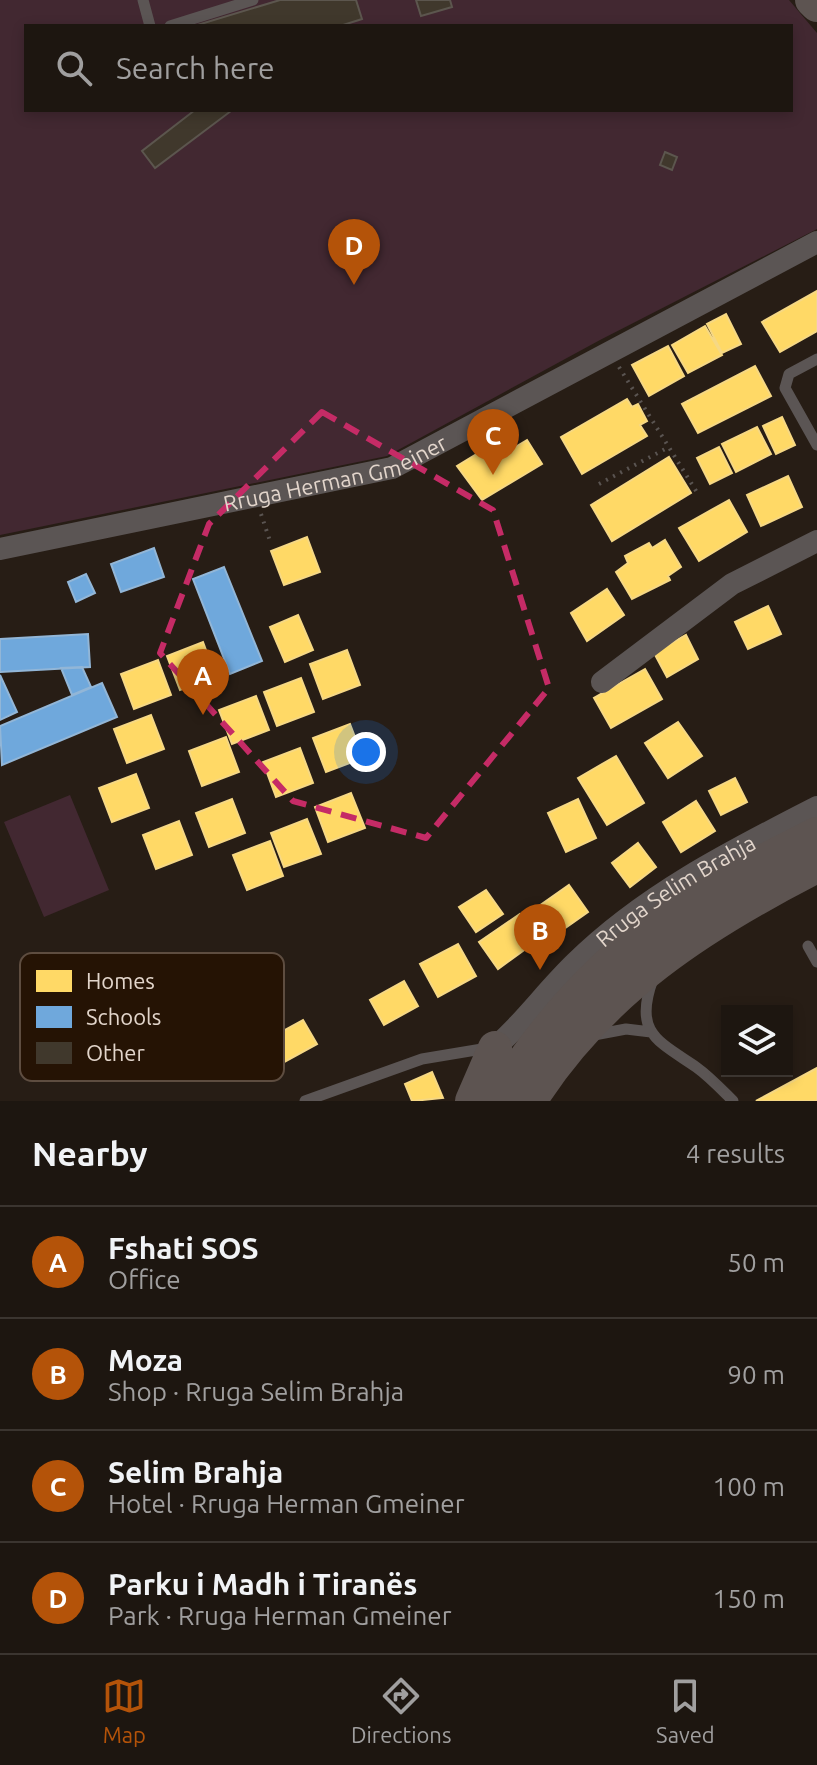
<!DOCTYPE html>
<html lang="en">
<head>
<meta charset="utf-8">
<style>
	:root { --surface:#1d1610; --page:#2a231e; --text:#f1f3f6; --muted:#a09f9f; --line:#3b3530; --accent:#b45309 }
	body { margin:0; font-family:Ubuntu,sans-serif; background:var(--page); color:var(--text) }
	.controls { position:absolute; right:24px; bottom:24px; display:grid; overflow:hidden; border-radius:0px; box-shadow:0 4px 12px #0003 }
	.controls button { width:72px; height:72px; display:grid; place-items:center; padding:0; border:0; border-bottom:2px solid var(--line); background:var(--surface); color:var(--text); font:40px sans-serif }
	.you { position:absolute; left:366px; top:752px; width:28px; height:28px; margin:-20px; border:6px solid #fff; border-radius:50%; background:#1a73e8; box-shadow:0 0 0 12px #1a73e833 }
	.badge { display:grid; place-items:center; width:52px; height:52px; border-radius:50%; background:var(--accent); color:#fff; font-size:26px; font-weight:700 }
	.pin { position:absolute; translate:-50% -66px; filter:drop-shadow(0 2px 4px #0008) }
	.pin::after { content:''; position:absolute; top:42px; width:28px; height:24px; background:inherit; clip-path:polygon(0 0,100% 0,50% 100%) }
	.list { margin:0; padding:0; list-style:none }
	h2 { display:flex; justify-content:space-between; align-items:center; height:104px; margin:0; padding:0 32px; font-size:34px }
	h2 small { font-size:26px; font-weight:400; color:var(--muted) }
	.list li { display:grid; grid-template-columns:52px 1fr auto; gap:24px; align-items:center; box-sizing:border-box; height:112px; padding:0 32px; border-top:2px solid var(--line) }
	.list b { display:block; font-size:30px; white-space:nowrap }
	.list p { margin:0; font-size:26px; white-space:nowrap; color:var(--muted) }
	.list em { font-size:26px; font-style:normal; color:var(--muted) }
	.icon { flex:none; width:44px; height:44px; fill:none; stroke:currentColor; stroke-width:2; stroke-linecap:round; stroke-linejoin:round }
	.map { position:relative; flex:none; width:817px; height:1101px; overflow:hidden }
	.search { position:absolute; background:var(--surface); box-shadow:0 4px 12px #0003; left:24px; right:24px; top:24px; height:88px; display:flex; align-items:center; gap:20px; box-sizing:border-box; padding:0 28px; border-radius:0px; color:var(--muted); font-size:30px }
	.sheet { height:552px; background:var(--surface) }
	nav { display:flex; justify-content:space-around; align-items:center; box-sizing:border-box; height:112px; border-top:2px solid var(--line); background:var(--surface); font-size:22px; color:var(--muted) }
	nav a { display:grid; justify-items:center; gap:4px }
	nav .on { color:var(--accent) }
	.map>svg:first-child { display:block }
</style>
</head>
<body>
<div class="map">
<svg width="817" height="1101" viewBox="0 0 817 1101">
	<rect width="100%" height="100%" fill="#271d15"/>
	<path fill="#422831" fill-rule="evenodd" d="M0,0H789L817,33V229L600,340L387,456L0,535ZM26,26H791V110H26Z
		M70,795L109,890L44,917L4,822Z"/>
	<path fill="#ffd966" stroke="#f6d884" stroke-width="2" d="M817,291V331L780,352L762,322Z
		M726,314L741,344L722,353L707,324Z
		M705,326L722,355L688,373L672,345Z
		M668,346L684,376L649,396L632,365Z
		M755,366L771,396L698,433L682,404Z
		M627,399L632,407L638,404L647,421L640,425L647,436L582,474L561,437Z
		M782,417L795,445L776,454L763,426Z
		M757,427L771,454L736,472L722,444Z
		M527,440L542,464L482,500L457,466L485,449L492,461Z
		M719,447L732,473L710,484L697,458Z
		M669,457L691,493L612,541L591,505Z
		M788,476L802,507L761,526L747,495Z
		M729,500L747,532L699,561L679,528Z
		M307,537L320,572L284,585L271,551Z
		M665,540L681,567L668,576L670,580L632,599L616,572L628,563L625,556L649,543L652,548Z
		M607,589L624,615L587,641L571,613Z
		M768,606L781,634L748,649L735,622Z
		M298,615L313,650L285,662L270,627Z
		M686,635L698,659L667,677L654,653Z
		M203,642L216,677L180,690L167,656Z
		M347,650L360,685L323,699L310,664Z
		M158,660L171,695L134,709L121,674Z
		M645,669L662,699L611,728L594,698Z
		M301,678L314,712L277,726L264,692Z
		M256,696L269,730L232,744L219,710Z
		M151,715L164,749L127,763L114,729Z
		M678,722L702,756L668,778L645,743Z
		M350,724L363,758L326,772L313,738Z
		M226,737L239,772L202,786L189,751Z
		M300,748L313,783L276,797L263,762Z
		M616,756L644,803L607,825L578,778Z
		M136,774L149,808L112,822L99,788Z
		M735,778L747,802L721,815L709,791Z
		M351,793L365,828L328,842L315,807Z
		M232,799L245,833L209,847L196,813Z
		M578,799L596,838L566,852L548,813Z
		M696,801L715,831L681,852L663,822Z
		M307,819L321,854L284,867L271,833Z
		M179,821L192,855L156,869L143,835Z
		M270,841L283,876L247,890L233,855Z
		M638,843L656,867L630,887L612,863Z
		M569,885L588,912L558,933L539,906Z
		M486,890L503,914L476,932L459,907Z
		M520,914L538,940L498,969L479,942Z
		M458,944L476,976L438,997L420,964Z
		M404,981L418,1006L384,1025L370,1000Z
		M303,1020L317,1044L279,1065L265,1041Z
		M817,1068V1101H756Z
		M432,1072L443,1098L412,1101L405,1084Z"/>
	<path fill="#6fa8dc" stroke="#92b6d7" stroke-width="2" d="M154,548L164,577L121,592L111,564Z
		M224,567L262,661L230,674L193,579Z
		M86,574L95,593L76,602L68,582Z
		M88,634L90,667L0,672V639Z
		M82,667L91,687L72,695L61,668Z
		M0,675L17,712L0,720Z
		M102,683L117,717L2,765L0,726Z"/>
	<path fill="#40382c" stroke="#5c564e" stroke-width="2" d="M280,0H356L362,19L340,26H194Z
		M416,0H450L452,7L421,16Z
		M195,110L231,111L155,168L142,151Z
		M665,152L677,157L672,170L660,165Z"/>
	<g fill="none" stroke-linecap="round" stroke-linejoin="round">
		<path stroke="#5a5451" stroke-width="4" stroke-dasharray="2 6" stroke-linecap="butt" d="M619,367L698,494
			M599,484L669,447
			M261,514L270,541"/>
		<path stroke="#5b5554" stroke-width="11" d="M143,0L150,26
			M170,26L253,0
			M817,359L789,374L785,388L817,445
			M808,946L817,962
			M653,979C633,1033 658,1041 696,1067C710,1077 721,1089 733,1101
			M594,1035L626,1029L651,1032
			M305,1101L422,1059L488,1048"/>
		<g stroke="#5b5554" stroke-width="22">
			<path id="s1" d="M0,549L392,468L817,242"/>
			<path d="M602,682L732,584L817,541"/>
			<path id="s2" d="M485,1056C519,1029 544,993 575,963C644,895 731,851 817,807"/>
		</g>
		<path stroke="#5d5451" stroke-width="34" d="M812,0L817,5
			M472,1101L495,1048
			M497,1101C541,1031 598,965 667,917C714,884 766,860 817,834
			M530,1101C600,990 703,924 817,866"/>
	</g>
	<path fill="none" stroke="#c52b66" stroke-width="6" stroke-dasharray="16 10" stroke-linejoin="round" d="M322,412L493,510L549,688L426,838L293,801L160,653L209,524Z"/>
	<g text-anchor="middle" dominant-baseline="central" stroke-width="8" stroke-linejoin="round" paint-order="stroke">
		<g font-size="22" fill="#e2d5cb" stroke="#251304">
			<text stroke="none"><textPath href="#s1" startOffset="344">Rruga Herman Gmeiner</textPath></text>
			<text stroke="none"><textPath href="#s2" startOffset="254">Rruga Selim Brahja</textPath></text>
		</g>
	</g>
	<rect x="20" y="953" width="264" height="128" rx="12" fill="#251304" stroke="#5e4d40" stroke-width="2"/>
	<rect x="36" y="970" width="36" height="22" fill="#ffd966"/>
	<rect x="36" y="1006" width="36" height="22" fill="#6fa8dc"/>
	<rect x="36" y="1042" width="36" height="22" fill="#40382c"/>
	<g font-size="22" fill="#e2d5cb">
		<text x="86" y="989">Homes</text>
		<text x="86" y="1025">Schools</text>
		<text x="86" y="1061">Other</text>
	</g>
</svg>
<div class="controls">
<button><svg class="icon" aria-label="layers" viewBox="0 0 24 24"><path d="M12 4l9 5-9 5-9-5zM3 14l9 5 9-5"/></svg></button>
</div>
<div class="you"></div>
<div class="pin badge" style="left:203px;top:715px">A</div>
<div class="pin badge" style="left:540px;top:970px">B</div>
<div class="pin badge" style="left:493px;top:475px">C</div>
<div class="pin badge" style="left:354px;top:285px">D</div>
<div class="search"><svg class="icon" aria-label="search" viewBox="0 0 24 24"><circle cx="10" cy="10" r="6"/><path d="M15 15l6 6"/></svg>Search here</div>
</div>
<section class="sheet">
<h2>Nearby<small>4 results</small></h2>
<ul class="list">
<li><span class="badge">A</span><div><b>Fshati SOS</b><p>Office</p></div><em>50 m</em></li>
<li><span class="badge">B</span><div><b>Moza</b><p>Shop · Rruga Selim Brahja</p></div><em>90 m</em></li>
<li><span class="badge">C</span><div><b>Selim Brahja</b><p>Hotel · Rruga Herman Gmeiner</p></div><em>100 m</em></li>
<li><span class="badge">D</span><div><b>Parku i Madh i Tiranës</b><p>Park · Rruga Herman Gmeiner</p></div><em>150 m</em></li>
</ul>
</section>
<nav>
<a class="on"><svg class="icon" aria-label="map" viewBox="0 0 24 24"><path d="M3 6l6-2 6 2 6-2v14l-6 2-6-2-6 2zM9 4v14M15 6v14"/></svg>Map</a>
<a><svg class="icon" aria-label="directions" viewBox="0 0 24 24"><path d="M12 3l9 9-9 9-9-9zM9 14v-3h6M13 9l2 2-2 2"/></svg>Directions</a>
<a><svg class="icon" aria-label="saved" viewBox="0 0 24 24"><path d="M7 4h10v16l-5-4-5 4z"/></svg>Saved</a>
</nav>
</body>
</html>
